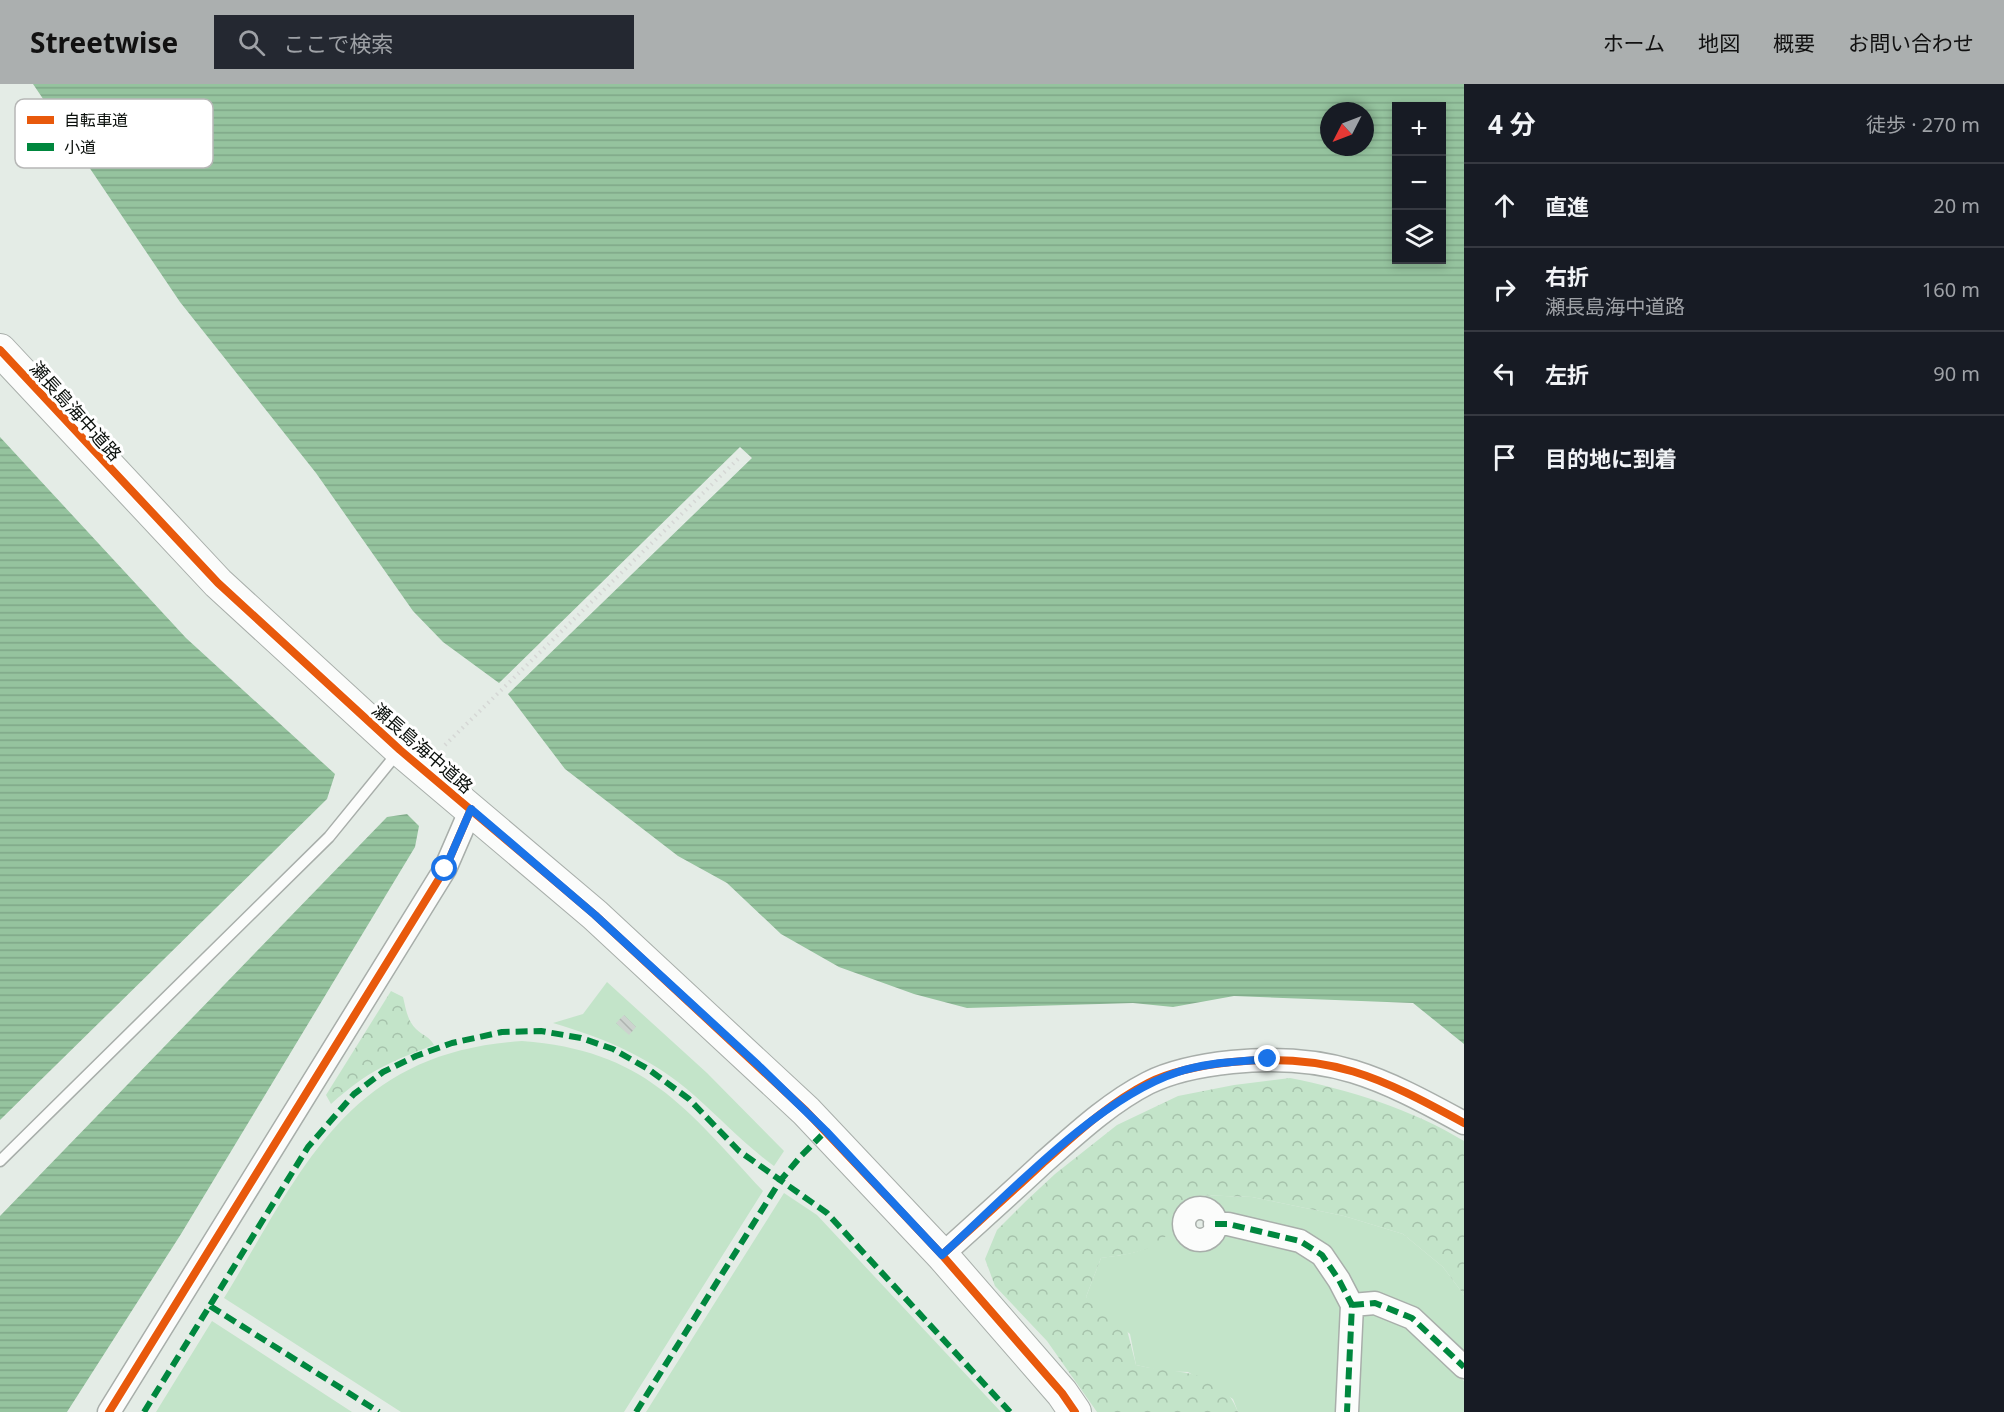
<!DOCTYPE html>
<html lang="ja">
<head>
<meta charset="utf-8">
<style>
	:root { --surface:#171b24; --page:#242831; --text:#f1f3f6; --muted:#9ea1a6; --line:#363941; --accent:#abafaf }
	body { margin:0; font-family:"Noto Sans","Noto Sans JP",sans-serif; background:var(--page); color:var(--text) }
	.controls { position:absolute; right:18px; top:18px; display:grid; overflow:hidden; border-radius:0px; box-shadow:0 3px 9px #0003 }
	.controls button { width:54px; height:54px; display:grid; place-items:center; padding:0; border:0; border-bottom:2px solid var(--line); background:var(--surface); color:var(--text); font:30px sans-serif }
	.compass { position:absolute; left:1320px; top:18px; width:54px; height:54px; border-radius:50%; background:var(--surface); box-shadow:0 3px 9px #0003; rotate:228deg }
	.stop { position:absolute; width:18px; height:18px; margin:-14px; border:4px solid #1a73e8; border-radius:50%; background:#fff }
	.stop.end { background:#1a73e8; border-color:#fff; box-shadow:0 2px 6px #0008 }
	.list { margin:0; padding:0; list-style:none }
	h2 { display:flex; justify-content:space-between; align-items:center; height:78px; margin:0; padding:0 24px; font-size:26px }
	h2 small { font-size:20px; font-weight:400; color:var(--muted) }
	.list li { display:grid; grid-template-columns:39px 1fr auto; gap:18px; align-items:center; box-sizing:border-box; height:84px; padding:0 24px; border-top:2px solid var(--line) }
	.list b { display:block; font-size:22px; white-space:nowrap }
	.list p { margin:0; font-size:20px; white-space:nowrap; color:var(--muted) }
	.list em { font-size:20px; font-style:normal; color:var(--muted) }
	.icon { flex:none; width:33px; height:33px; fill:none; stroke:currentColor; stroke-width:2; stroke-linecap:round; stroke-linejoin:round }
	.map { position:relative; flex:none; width:1464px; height:1328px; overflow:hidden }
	header { display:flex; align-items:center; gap:36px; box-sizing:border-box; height:84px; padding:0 30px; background:var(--accent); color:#111 }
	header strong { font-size:28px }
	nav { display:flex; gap:33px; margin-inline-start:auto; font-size:21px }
	.search { width:420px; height:54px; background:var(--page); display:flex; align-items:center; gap:15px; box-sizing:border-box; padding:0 21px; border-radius:0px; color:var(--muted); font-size:22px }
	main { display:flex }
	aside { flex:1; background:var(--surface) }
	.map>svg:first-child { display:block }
</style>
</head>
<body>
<header>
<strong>Streetwise</strong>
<div class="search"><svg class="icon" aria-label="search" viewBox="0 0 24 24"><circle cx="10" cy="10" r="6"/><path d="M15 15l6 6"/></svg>ここで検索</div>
<nav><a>ホーム</a><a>地図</a><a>概要</a><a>お問い合わせ</a></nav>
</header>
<main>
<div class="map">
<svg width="1464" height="1328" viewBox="0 0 1464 1328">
	<defs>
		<pattern id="forest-crowns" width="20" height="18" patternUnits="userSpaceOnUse" patternTransform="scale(1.5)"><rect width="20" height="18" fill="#c3e4c9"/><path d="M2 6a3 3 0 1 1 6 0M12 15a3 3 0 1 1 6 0" fill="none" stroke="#a6c2ab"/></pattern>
		<pattern id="water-rules" width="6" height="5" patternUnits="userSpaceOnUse" patternTransform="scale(1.5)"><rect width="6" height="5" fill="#95c39e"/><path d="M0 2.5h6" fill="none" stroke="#7fa687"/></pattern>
		<pattern id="building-back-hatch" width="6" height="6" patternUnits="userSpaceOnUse" patternTransform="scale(1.5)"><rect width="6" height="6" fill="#ccd3ce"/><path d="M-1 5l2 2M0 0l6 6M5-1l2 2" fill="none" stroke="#aeb4b0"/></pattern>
	</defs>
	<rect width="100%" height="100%" fill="#e4ece6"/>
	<path fill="#c3e4c9" d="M607,898L707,989L784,1067L774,1082C744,1060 722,1036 695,1012C652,974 607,955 553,939L583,930Z
		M522,957C644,966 685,1023 763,1107L624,1328H401L224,1214C304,1083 348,968 522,957Z
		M784,1109L817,1131L1001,1328H646Z
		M1196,1111L1252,1113L1344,1132L1403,1150L1443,1183L1464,1211V1275L1352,1204L1343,1187L1219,1130C1212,1121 1202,1121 1196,1111Z
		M1176,1139C1180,1156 1187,1161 1204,1164L1223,1148C1242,1153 1291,1160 1305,1168C1324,1178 1337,1208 1341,1227L1339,1328H1238L1233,1315L1188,1288L1164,1287L1136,1281L1130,1250L1086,1213L1101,1174C1137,1169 1151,1168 1176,1139Z
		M1372,1227L1404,1240L1464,1297V1328H1357L1363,1230Z
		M212,1237L352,1328H156Z"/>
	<path fill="url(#forest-crowns)" d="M391,907L403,913C406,925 407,936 416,945C423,952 429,952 434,961C389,978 368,987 331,1020L326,1011Z
		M1290,994C1350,1006 1411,1025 1464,1057V1211L1443,1183L1403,1150L1344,1132L1252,1113L1197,1111L1201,1119C1178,1130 1177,1145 1160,1157C1143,1170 1121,1171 1101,1174L1086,1213L1124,1234L1136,1281C1174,1290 1222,1283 1238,1328H1097L1047,1257L995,1202L985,1175L997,1146L1026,1117L1055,1090L1117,1041L1178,1012L1234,1001Z"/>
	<path fill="url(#water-rules)" fill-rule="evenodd" d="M33,0H1464V960L1413,919L1234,912L1173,923L1133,919L967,924L914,910L839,883L781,850L727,799L678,772L565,685L508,610L752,374L740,363L499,599L443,558L413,527L316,389L180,218ZM1396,22H1442V176H1396ZM1329,27H1365V63H1329Z
		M0,353L186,554L335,690L327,715L0,1036Z
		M407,730L419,742L415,763L181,1150L67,1328H0V1132L387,733Z"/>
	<path fill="url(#building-back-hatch)" d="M624,931L636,943L629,951L616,939Z"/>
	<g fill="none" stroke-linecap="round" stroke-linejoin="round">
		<g stroke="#a8aeaa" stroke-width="13">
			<path id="lane" d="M0,1077L329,753L399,667"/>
		</g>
		<g stroke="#a8aeaa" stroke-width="25">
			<path id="street" d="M1184 1140a16 16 0 1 1 32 0a16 16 0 1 1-32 0Z
				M1215,1140H1228L1300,1157L1322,1171L1339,1196L1352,1221L1347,1328
				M942,1171C976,1140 1010,1110 1043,1079C1076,1050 1109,1019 1148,999C1174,986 1203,981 1232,978C1330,968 1380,993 1464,1039
				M1352,1221L1375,1219L1412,1234L1464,1283
				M109,1328L445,785L471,725"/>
		</g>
		<g stroke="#a8aeaa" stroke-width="34">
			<path id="secondary" d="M0,266L218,499L400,666L595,831L806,1027L942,1171L1062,1309L1075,1328"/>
		</g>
		<path stroke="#d5d7d5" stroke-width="4" stroke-dasharray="1.5 4.5" stroke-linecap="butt" d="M445,661L741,372"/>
		<use href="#lane" stroke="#fbfcfb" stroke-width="10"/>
		<use href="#street" stroke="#fbfcfb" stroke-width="22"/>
		<use href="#secondary" stroke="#fbfcfb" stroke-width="32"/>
		<path stroke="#00873e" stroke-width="6" stroke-dasharray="12 6" stroke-linecap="butt" d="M1215,1140H1228L1300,1157L1322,1171L1339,1196L1352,1221L1347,1328
			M1352,1221L1375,1219L1412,1234L1464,1283
			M210,1222L379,1328
			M144,1328L308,1063L354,1010L383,988L416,972L452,959L502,948L541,947L581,954L613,965L648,985L689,1015L739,1067L827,1129L1010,1328
			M636,1328L780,1097L801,1072L826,1047"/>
		<g stroke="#fff" stroke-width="11">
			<path id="cycleway" d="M0,266L218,499L400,666L595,831L806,1027L942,1171L1062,1309L1075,1328
				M942,1171C976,1140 1010,1110 1043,1079C1076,1050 1109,1019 1148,999C1174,986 1203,981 1232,978C1330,968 1380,993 1464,1039
				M109,1328L445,785L471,725"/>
		</g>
		<use href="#cycleway" stroke="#e8590c" stroke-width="8"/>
	</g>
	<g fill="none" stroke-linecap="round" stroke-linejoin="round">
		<path stroke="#1a73e8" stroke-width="8" d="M445,785L471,725L595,831L758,981L826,1047L942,1171C1007,1112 1096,1015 1178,988C1207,978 1238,978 1268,975"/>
	</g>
	<g text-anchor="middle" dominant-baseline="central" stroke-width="6" stroke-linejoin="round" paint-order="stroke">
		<g font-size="18" fill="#0a0f0b" stroke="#fff">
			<text transform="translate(76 327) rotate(48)">瀬長島海中道路</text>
			<text transform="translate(423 664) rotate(41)">瀬長島海中道路</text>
		</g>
	</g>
	<rect x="15" y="15" width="198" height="69" rx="9" fill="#fff" stroke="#b6b7b6" stroke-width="1.5"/>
	<rect x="27" y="32" width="27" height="8" fill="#e8590c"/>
	<rect x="27" y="59" width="27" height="8" fill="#00873e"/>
	<g font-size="16" fill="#0a0f0b">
		<text x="64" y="42">自転車道</text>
		<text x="64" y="69">小道</text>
	</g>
</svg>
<div class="controls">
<button>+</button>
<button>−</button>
<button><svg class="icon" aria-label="layers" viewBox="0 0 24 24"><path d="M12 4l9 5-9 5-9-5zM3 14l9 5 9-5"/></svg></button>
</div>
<svg class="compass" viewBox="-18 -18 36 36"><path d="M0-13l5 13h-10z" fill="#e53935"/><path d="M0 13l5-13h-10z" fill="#9ea1a6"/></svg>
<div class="stop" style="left:445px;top:785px"></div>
<div class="stop end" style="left:1268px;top:975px"></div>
</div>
<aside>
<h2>4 分<small>徒歩 · 270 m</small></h2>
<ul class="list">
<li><svg class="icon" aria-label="ahead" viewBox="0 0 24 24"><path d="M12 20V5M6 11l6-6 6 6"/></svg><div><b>直進</b></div><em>20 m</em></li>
<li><svg class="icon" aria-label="right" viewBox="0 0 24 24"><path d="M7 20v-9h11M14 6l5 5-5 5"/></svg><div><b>右折</b><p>瀬長島海中道路</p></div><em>160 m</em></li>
<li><svg class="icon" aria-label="left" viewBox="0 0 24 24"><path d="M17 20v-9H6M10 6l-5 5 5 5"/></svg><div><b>左折</b></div><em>90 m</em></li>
<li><svg class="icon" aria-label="arrive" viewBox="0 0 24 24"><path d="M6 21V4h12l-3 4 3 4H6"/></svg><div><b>目的地に到着</b></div></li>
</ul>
</aside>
</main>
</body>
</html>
